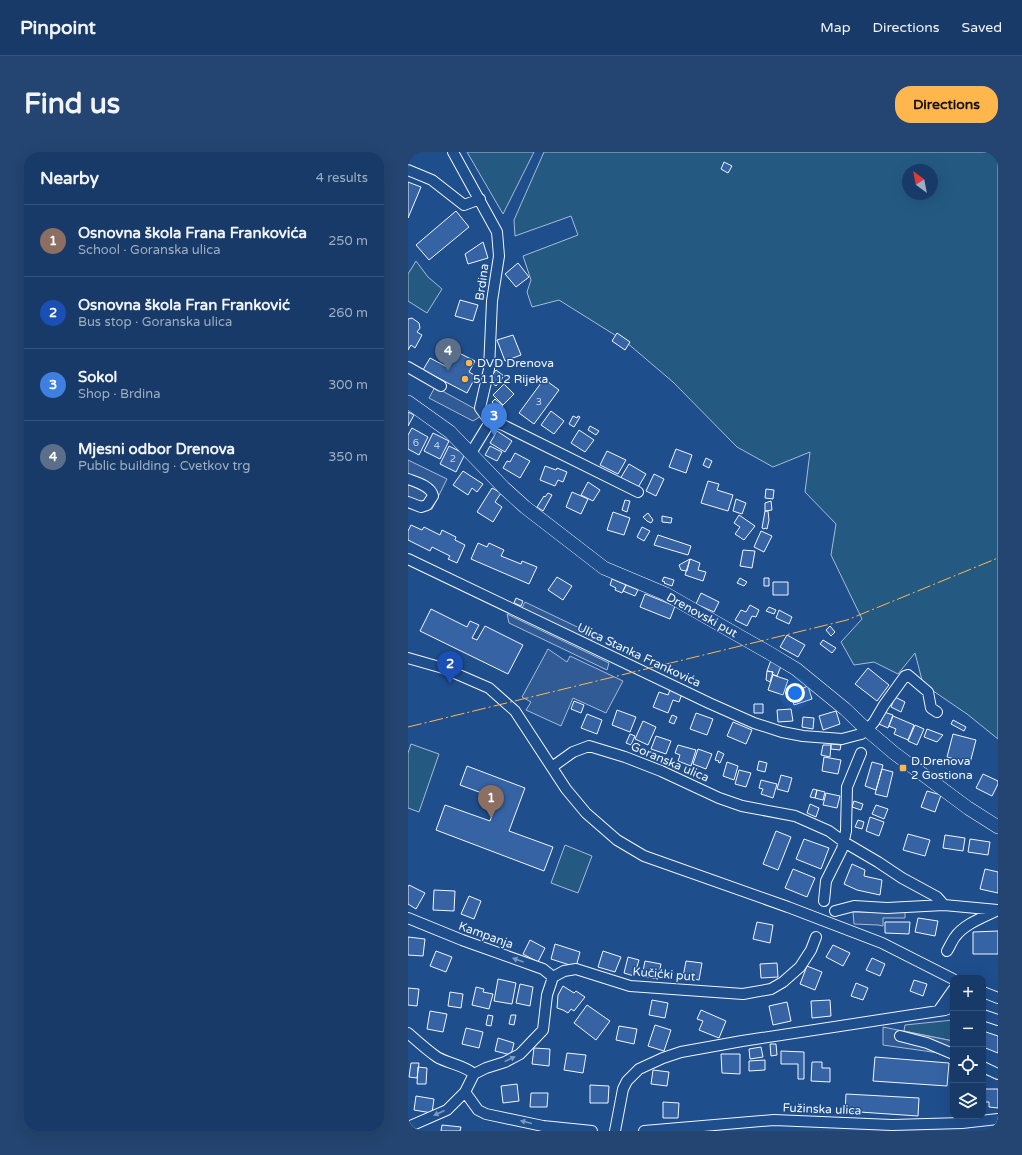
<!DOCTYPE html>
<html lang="en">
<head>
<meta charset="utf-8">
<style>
	:root { --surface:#173a69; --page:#244571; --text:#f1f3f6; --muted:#9eadc0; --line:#36547d; --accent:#ffb74d }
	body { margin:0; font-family:"Varela Round",sans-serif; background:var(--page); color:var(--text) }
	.controls { position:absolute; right:12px; bottom:12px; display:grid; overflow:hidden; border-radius:8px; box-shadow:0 4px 16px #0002 }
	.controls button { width:36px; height:36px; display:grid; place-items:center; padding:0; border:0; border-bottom:1px solid var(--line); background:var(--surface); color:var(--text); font:20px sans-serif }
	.compass { position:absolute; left:494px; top:12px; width:36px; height:36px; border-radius:50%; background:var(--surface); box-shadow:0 4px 16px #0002; rotate:328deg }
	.you { position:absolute; left:387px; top:541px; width:14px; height:14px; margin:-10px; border:3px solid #fff; border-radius:50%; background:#1a73e8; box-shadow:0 0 0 6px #1a73e833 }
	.badge { display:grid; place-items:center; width:26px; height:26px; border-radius:50%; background:var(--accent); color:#fff; font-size:13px; font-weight:700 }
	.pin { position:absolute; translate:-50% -33px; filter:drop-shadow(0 1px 2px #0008) }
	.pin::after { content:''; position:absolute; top:21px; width:14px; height:12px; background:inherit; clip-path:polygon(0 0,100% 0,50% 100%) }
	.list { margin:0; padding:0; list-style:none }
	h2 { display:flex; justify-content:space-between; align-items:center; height:52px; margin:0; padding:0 16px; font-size:17px }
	h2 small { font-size:13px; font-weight:400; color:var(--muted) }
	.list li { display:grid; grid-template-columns:26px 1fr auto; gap:12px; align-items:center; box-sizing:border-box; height:72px; padding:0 16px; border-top:1px solid var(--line) }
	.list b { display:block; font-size:15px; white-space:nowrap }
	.list p { margin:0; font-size:13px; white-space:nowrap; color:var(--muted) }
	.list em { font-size:13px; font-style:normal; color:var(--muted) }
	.icon { flex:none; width:22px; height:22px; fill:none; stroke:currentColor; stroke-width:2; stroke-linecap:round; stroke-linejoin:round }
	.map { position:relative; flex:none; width:590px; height:979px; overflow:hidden; border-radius:16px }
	header { display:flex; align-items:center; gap:24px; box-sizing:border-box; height:56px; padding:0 20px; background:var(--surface); border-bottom:1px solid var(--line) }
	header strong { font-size:19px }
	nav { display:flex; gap:22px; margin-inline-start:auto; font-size:14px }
	.intro { display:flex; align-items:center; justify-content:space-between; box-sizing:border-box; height:96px; padding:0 24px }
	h1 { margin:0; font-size:28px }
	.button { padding:10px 18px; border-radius:16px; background:var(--accent); color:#111; font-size:14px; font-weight:700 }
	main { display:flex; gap:24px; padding:0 24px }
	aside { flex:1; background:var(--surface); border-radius:16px; box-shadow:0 4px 16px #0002 }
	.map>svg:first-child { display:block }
</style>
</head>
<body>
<header>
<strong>Pinpoint</strong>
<nav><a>Map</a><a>Directions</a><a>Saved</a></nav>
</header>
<div class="intro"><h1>Find us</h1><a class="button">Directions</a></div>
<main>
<aside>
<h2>Nearby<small>4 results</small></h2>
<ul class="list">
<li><span class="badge" style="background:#8d6e63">1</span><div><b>Osnovna škola Frana Frankovića</b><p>School · Goranska ulica</p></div><em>250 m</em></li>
<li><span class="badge" style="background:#1a4fb4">2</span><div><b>Osnovna škola Fran Franković</b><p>Bus stop · Goranska ulica</p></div><em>260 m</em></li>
<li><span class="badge" style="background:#3f7fe0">3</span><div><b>Sokol</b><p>Shop · Brdina</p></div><em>300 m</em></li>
<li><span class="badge" style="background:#5c6f8a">4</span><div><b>Mjesni odbor Drenova</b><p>Public building · Cvetkov trg</p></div><em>350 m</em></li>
</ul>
</aside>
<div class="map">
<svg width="590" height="979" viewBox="0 0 590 979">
	<rect width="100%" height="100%" fill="#1f4e8c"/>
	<path fill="#245a82" stroke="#a8bbd7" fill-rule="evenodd" d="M59,0H126L95,62Z
		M136,0H590V587L559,562L515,532L507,501L490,522L466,510L446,513L433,490L454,467L423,403L428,372L397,340L402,300L365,315L329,295L265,230L218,190L151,148L124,155L119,140L123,128L115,104L170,83L163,64L107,84L106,68ZM500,18H524V42H500Z
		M8,109L20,125L34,137L19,161L0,149V122Z
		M3,592L31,602L11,660L0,656V601Z
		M157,693L184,704L170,741L143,731Z
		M545,868V889L496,879L497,873Z"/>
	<path fill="#305b95" stroke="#a8bbd7" d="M27,235L69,258L73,264L65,269L21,246Z
		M0,308L39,327L24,357L9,359L0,355Z
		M117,450L186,483L183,490L114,456Z
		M99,462L201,511L199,518L101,471Z
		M140,497L159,510L162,504L215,529L198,561L165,546L153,574L118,558L123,550L114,545Z
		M445,760H497V766H475V774L470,773L446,772Z
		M475,875L545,889V903L475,893Z"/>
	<path fill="#3563a3" stroke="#f2f6ff" d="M316,10L324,14L320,21L313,17Z
		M0,30L13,35L0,66Z
		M48,59L61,75L21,108L8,93Z
		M75,90L80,106L60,112L57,102Z
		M110,111L121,125L108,135L97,122Z
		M52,148L70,153L65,169L47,164Z
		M4,166L11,171L12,176L9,180L14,183L7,196L3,193L0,198V167Z
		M209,181L222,190L217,198L204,189Z
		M105,183L113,203L97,209L89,188Z
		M47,199L67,209L61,220L68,224L59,241L15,218L22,206L39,215Z
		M88,218L96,224L88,234L80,228Z
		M136,227L151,238L126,272L111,261Z
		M96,232L106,242L95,253L85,243Z
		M87,247L95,254L91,257L84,250Z
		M143,259L156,269L146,282L133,273Z
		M0,260L6,263L0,274Z
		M165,264L169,266L170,264L172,265L166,275L161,272Z
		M182,274L191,279L188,283L180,278Z
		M4,276L20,285L11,303L0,297V283Z
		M171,278L186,288L177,300L163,291Z
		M89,279L104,289L97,300L82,291Z
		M25,281L41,289L32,307L16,299Z
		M41,294L57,302L48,320L32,312Z
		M82,294L94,300L89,309L77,303Z
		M268,297L284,303L278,321L261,315Z
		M199,299L218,308L210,322L192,313Z
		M107,301L122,309L112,326L95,316L99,309L102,310Z
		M298,306L304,309L301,316L295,313Z
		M221,312L238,322L229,337L212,327Z
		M137,314L148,318L149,316L159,320L155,330L150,328L147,334L132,328Z
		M55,319L75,332L69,340L64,336L60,343L45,333Z
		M246,322L256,327L248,344L238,339Z
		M300,329L311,332L309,338L325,343L320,359L293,351Z
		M180,330L192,338L185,349L173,343Z
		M84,336L93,341L87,350L94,355L85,370L69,360Z
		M358,337L366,338L365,347L357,346Z
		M164,340L180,347L173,362L158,355Z
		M140,341L144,343L135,359L129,355L136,344L137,345Z
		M328,347L338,351L334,362L325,359Z
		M217,348L222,349L219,360L214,358Z
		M363,349L364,358L357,359V351Z
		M357,359H360L361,368L359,377L357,376L356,377L354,376Z
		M205,360L222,366L216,383L199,378Z
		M240,361L245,368L243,371L239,369L235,365Z
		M331,363L347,374L336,388L327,382L332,375L326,371Z
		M254,364L264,366L263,371L254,370Z
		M3,373L14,378L16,375L32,383L34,378L48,385L47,388L57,393L49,411L40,407L42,404L24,395L22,399L0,388V379Z
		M234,375L242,379L236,389L229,385Z
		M353,379L364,384L356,400L346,395Z
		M250,383L283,394L280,403L246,393Z
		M70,391L79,395L81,391L96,398L93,404L113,412L114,409L129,415L121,432L63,407Z
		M335,398L347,399L344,416L332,414Z
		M282,407L292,411L290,418L298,420L295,429L277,423Z
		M282,407L279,419L273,418L271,413Z
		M149,425L164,434L155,448L140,438Z
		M256,425L266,428L264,434L256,431L257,430L254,429Z
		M332,426L339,430L336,434L329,431Z
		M356,426H361V434H356Z
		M204,427L218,433L214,441L207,438L208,436L202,433Z
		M365,430H380V443H365Z
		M218,433L230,438L227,444L215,439Z
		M293,441L311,450L306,460L288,452Z
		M237,442L267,454L262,467L232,455Z
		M108,446L115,449L113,454L106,451Z
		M342,453L351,458L348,465L344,464L339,474L327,468L333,458L338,460Z
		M361,455L368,458L366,462L358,459Z
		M23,457L59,475L62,469L71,473L64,486L69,488L77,474L115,493L100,522L12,479Z
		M371,458L384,465L381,472L368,466Z
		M422,474L427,480L423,484L418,478Z
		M379,483L397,493L390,505L372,495Z
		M415,488L428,496L424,501L412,492Z
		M363,508L373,514L369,524L364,522L365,520L359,519Z
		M460,516L481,533L469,549L447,532Z
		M359,519L365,520L362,530L358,528Z
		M365,523L380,528L375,543L360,538Z
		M400,534L404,547L386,553L382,541Z
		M262,538L274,542L271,550L265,548L260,561L245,555L251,540L260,543Z
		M487,545L497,550L493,560L483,555Z
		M166,549L176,553L173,561L163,557Z
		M346,552H355V561H346Z
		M383,557L385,569L370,570L369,558Z
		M209,558L228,565L222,580L204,573Z
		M428,559L432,572L415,578L411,564Z
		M476,560L485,563L480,576L471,572Z
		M288,561L305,567L299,583L282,577Z
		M179,562L194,568L189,582L173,576Z
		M264,563L269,565L266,572L261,570Z
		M485,564L506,573L500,588L486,582L488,577L481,574Z
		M395,565L406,566L405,577L394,575Z
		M545,568L558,575L556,579L543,572Z
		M235,569L248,575L240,593L227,587Z
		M325,570L344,578L338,592L319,584Z
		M507,573L516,577L509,593L500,589Z
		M519,577L535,583L529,590L516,585Z
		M222,582L227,584L223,593L218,591Z
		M545,582L568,588L562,611L539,605Z
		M248,584L263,589L258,602L243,597Z
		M423,592L433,593L432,598L423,597Z
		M270,593L288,598L283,614L270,609L272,603L267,601Z
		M415,593H423L422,605L413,603Z
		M290,597L304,602L298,617L285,612Z
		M310,599L316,602L312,611L310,610L311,609L307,608Z
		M416,605L433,608L430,622L414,619Z
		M351,609L359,611L357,620L349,618Z
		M319,610L330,614L326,628L315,624Z
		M464,610L475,613L468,638L457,634Z
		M59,614L117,636L101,679L145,695L136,719L28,678L37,653L82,669L90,647L52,633Z
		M474,617L485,620L479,645L467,642Z
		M331,618L343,621L338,635L327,632Z
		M575,622L590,629V632L584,644L568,636Z
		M373,623L384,626L380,640L369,637Z
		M353,628L369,632L365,646L353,642L355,637L351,636Z
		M405,637L409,638L407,646L402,645Z
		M409,638L417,640L415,648L407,646Z
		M519,639L533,643L527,660L513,655Z
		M418,641L432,644L429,656L415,653Z
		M446,649L455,652L453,658L444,655Z
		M402,652L411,656L408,665L399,661Z
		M468,653L480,657L476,667L464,662Z
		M462,665L476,670L471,684L458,679Z
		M450,668L456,670L454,677L447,675Z
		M368,679L383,685L370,718L355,712Z
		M500,682L522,688L517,704L495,698Z
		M537,683L557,686L555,699L535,696Z
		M396,687L421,696L413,717L388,707Z
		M562,687L582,690L580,703L560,700Z
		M444,712L457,718L456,724L474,728L472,743L449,738L436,732Z
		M385,717L407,726L399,745L377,736Z
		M577,717L590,720V741L572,737Z
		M1,733L17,741L8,757L0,752V735Z
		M26,738L47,739L46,759L25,758Z
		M61,744L73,749L66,767L53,762Z
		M510,766L530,769L527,784L507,780Z
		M349,770L365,773L362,791L345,787Z
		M477,770H502L501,782L477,781Z
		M590,779V802H565V780Z
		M0,785L17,787L15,804L0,803Z
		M122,788L137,796L130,810L115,802Z
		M147,792L172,800L168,815L143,807Z
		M425,793L442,801L435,814L418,805Z
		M28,799L44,805L38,820L22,814Z
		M195,799L213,805L207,820L190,815Z
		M220,805L231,808L226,824L216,821Z
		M464,806L477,812L472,824L458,818Z
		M237,809L253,812L250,827L234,824Z
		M278,809L294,811L291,828L275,825Z
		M369,811L370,825L353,826L352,812Z
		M399,814L414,820L407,838L392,832Z
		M90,827L108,831L104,852L86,849Z
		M506,828L519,832L515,844L502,839Z
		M448,831L460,836L455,848L443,844Z
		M112,832L125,835L122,854L108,851Z
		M155,834L166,841L168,839L177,845L166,859L163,857L160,861L155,858L149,856L150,843Z
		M68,835L76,837L75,840L85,842L81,857L64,853Z
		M0,836L11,837L9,854L0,853Z
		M42,840L55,842L53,856L40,854Z
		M244,848L260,851L257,866L241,863Z
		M422,848L423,864L404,866L403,849Z
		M379,850L383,869L365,873L361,854Z
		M179,853L202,869L188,888L166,871Z
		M293,858L318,869L311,886L291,878L295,869L289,867Z
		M22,859L39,862L35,880L19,877Z
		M80,863L85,864L83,874L78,873Z
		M103,863H108L106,873L101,872Z
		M247,873L263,878L256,899L240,894Z
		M211,874L229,877L226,892L208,888Z
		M58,876L75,880L71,896L54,892Z
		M575,879L590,884V901L575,895Z
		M90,886L106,891L103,903L87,899Z
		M362,892H368L369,903L363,904Z
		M353,895L355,905L342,907L341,897Z
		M126,896L142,897L141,914L124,912Z
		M373,899L396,900V927H390V912H373Z
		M159,901L178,903L175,921L156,918Z
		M313,902H332V922L314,921Z
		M467,905L541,911L539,934L465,929Z
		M357,908V918L341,919V909Z
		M404,910H414V916H422V930L403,929Z
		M3,911H11L9,926L1,925Z
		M10,915L19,916L18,932H9Z
		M245,918L261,920L259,934L243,932Z
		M575,931H577V937H590V956L581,955V950H575Z
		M109,932L111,949L95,951L93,934Z
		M182,933L201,934L200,951H182Z
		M123,941H140L139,955H122Z
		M438,942L511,946L510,964L437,959Z
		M8,944L26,947L24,961L6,958Z
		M255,950L271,951L270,966H255Z
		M34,973L53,975L52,979H33Z"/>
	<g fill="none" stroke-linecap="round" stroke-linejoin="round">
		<g stroke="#f2f6ff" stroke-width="12">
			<path id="minor" d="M45,0L89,80L91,104L84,149L81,217L72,256L82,270L63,301
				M0,18L24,28L56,53L72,47
				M0,215L33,234
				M82,270L95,273L230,340
				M0,327C8,330 23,334 25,344L19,353L13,355L0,350
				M0,407L301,551L346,571L374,580L395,584L434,587L453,582L459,578L466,570L476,553L497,524L500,523L520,540L523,556L529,560
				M0,506L35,516L81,536L107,559L158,637L178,661L209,688L236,704L380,755L474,791L545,827
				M144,615L165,600L181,594L217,605L253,619L311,646L334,654L387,664L421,679L436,690L470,710L494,726L529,745L536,753
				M416,749L418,729L434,697L438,679L439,635L453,601
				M427,759L446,754L479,756L536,753L590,758
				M0,766L54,788L135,817L145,825
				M539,799C542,794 544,789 547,785C556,772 576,765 590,758
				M575,840L590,846
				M531,858L545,838
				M575,863L590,868
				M0,881C9,889 19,898 29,905C41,912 56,913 66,922
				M492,884L519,891L545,902
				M575,915L590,922
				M57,940L70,958L78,962L135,974L184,979
				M0,975L39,958L57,940L66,922L78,916L97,910L112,902L135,878L139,843L145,825L156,819L168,817L222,834L335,842L363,837L375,830L392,815L403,798L408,785
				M207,979L215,937L219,929L231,917L255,906L273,900L334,889L537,858L545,855
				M236,979L366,968L484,973L554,971L590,967"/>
		</g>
		<g stroke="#f2f6ff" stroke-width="14">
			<path id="major" d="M0,250L42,280L96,336L117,355L196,416L258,442L363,502L388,517L437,557L459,578L486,601L560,656L590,675"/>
		</g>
		<use href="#minor" stroke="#1f4e8c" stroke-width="10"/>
		<use href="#major" stroke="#1f4e8c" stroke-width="13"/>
		<path stroke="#ffb74d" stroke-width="1" stroke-dasharray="14 3 2 3" stroke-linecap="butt" d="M0,575L439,468L590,406"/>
	</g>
	<defs><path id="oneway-solid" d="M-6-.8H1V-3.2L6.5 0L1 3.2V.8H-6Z"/></defs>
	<g fill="#7e9ac0">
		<use href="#oneway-solid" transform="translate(110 808) rotate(-160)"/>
		<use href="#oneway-solid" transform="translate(102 907) rotate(-26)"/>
		<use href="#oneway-solid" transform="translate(31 961) rotate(156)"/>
		<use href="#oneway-solid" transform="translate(118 970) rotate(-166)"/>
	</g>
	<g fill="#ffb74d" stroke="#1f4e8c" stroke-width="1.5">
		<circle cx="61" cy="211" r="4"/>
		<circle cx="57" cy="227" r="4"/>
		<rect x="491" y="612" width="8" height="8" rx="2"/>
	</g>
	<g text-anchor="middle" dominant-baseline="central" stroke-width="3" stroke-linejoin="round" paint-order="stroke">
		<g font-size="10" fill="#c3d1e8">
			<text x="131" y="250">3</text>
			<text x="8" y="291">6</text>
			<text x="29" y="294">4</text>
			<text x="45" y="307">2</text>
		</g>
		<g font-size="12" fill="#f2f6ff" stroke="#1f4e8c">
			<text transform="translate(74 130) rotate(-82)">Brdina</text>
			<text transform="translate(294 463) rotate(29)">Drenovski put</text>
			<text transform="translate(231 503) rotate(25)">Ulica Stanka Frankovića</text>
			<text transform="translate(262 610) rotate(23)">Goranska ulica</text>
			<text transform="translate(78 783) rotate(20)">Kampanja</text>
			<text transform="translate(256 822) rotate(5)">Kučićki put</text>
			<text transform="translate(414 957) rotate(2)">Fužinska ulica</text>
		</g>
		<g font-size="12" fill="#f2f6ff" stroke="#1f4e8c" text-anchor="start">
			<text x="69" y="211">DVD Drenova</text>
			<text x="65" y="227">51112 Rijeka</text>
			<text x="503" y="609">D.Drenova<tspan x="503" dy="14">2 Gostiona</tspan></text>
		</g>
	</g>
</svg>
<div class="controls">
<button>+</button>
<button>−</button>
<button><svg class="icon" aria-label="locate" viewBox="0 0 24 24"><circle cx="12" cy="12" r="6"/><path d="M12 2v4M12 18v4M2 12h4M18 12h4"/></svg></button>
<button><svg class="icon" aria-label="layers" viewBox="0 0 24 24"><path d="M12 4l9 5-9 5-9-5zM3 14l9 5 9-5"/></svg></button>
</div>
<svg class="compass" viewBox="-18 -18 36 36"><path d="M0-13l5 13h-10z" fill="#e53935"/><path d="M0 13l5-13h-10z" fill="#9eadc0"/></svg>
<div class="you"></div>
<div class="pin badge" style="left:83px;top:666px;background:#8d6e63">1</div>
<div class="pin badge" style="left:42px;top:532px;background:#1a4fb4">2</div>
<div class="pin badge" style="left:86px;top:284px;background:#3f7fe0">3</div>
<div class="pin badge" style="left:40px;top:219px;background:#5c6f8a">4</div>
</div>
</main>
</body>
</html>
